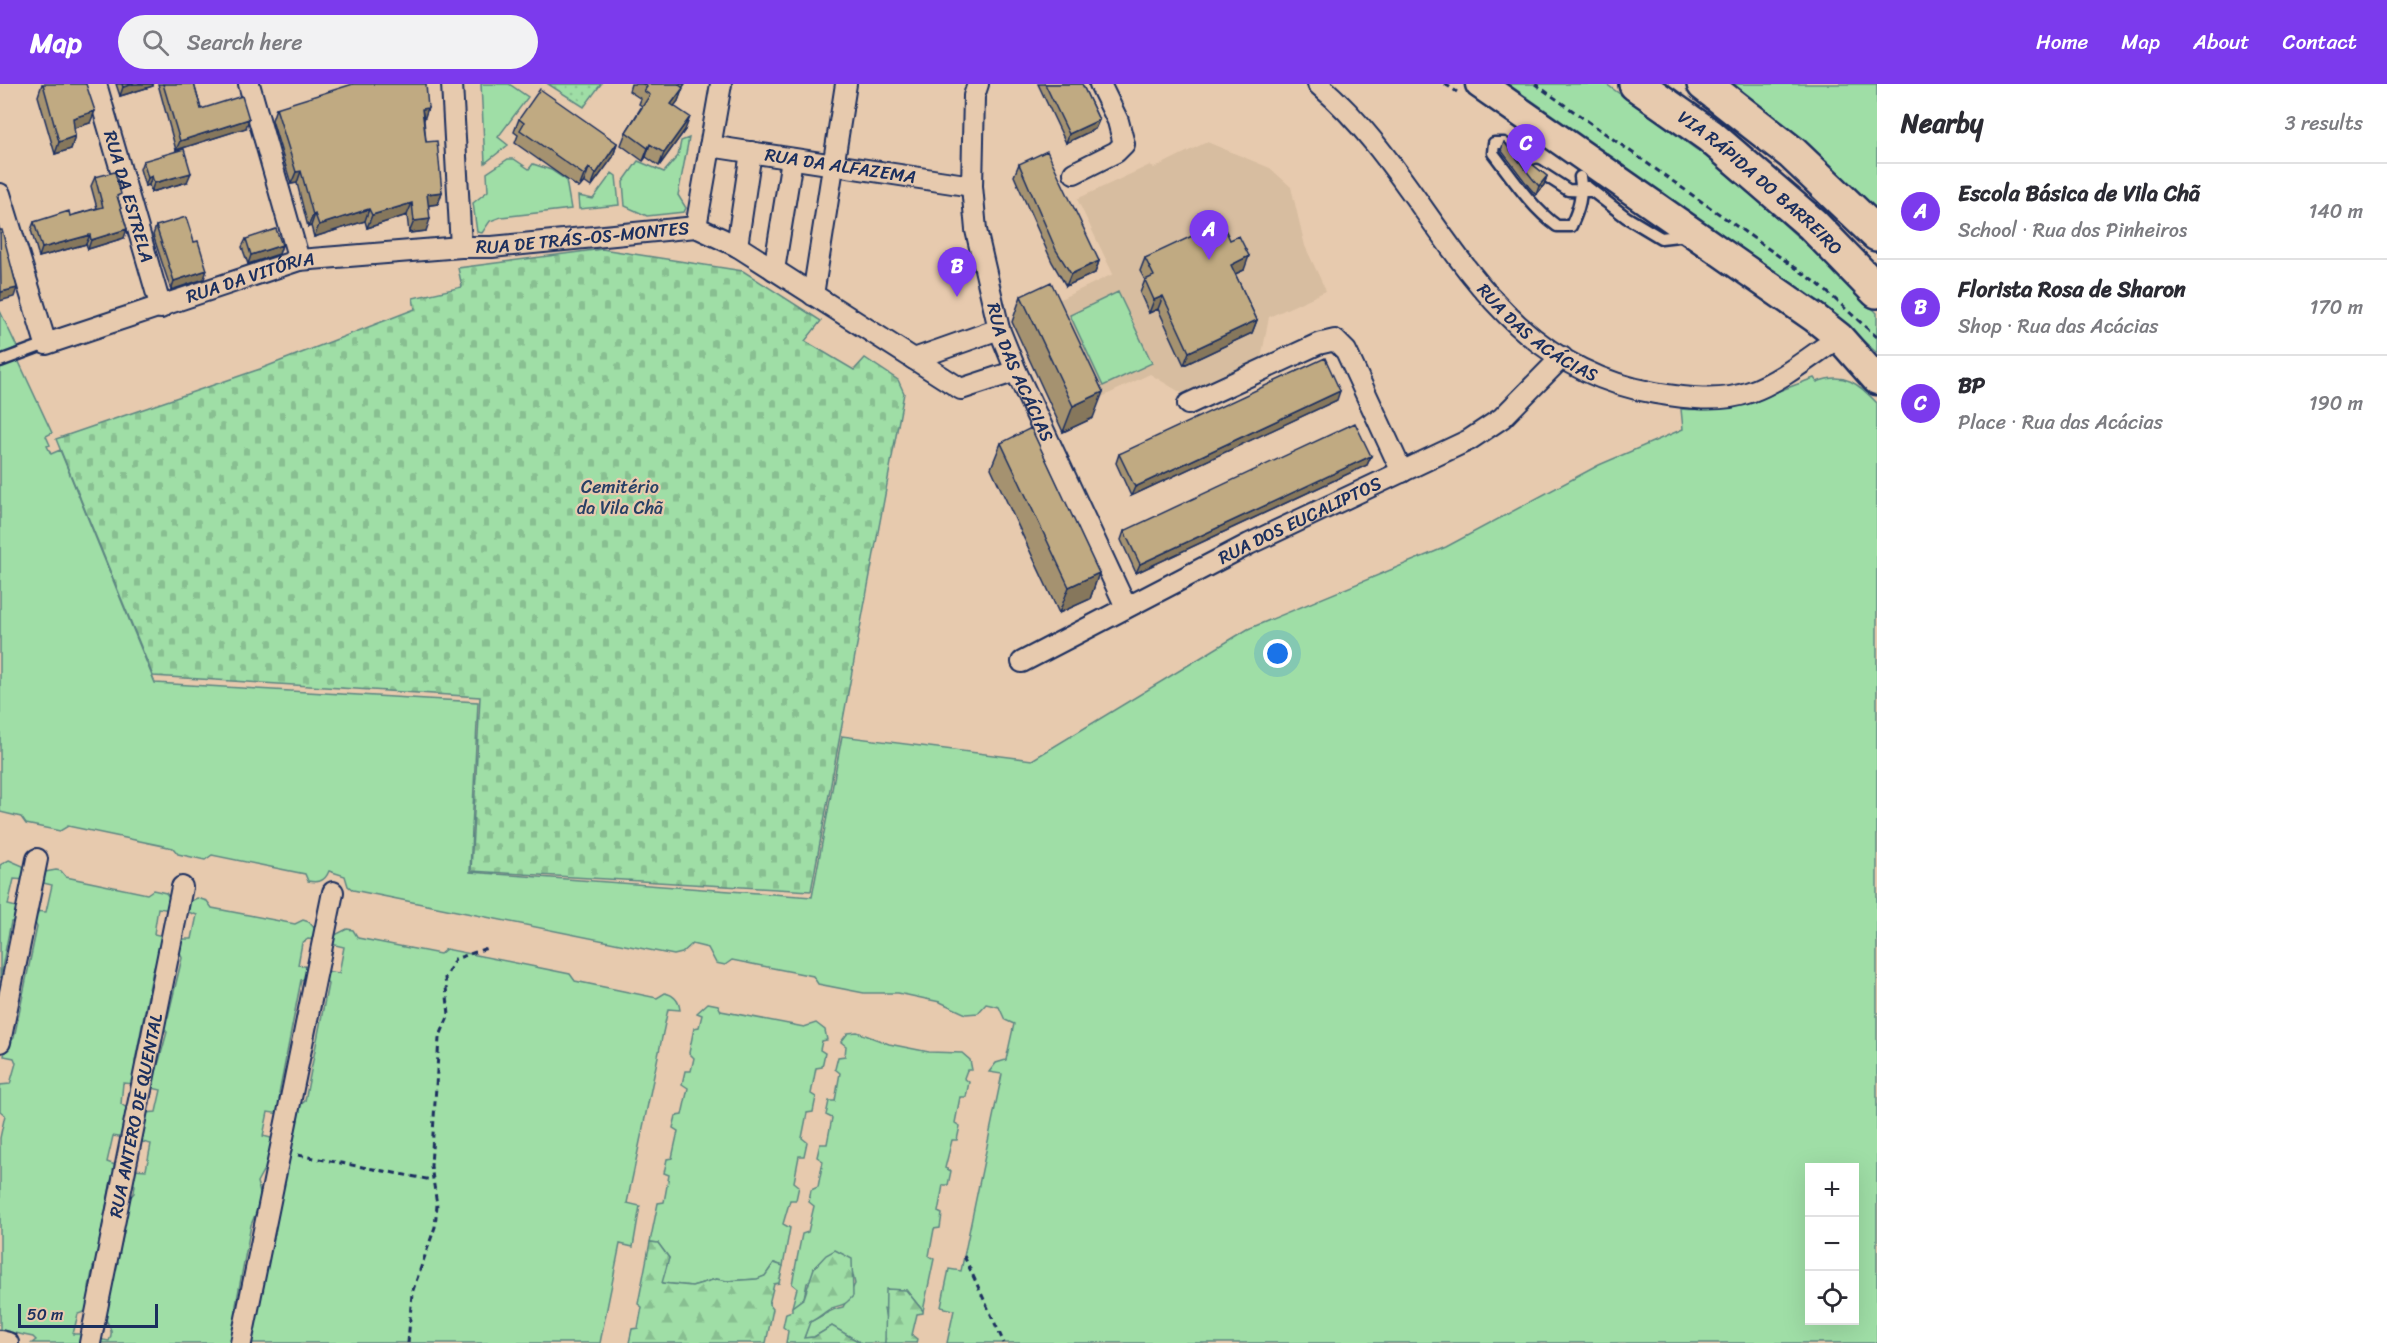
<!DOCTYPE html>
<html lang="en">
<head>
<meta charset="utf-8">
<style>
	:root { --surface:#fff; --page:#f2f2f3; --text:#2b2b33; --muted:#7c7c81; --line:#e1e1e2; --accent:#7c3aed }
	body { margin:0; font-family:Sriracha,sans-serif; background:var(--page); color:var(--text) }
	.controls { position:absolute; right:18px; bottom:18px; display:grid; overflow:hidden; border-radius:0px; box-shadow:0 6px 24px #0002 }
	.controls button { width:54px; height:54px; display:grid; place-items:center; padding:0; border:0; border-bottom:2px solid var(--line); background:var(--surface); color:var(--text); font:30px sans-serif }
	.scale { position:absolute; left:18px; bottom:15px; width:140px; box-sizing:border-box; padding-left:6px; border:3px solid #1b2f5e; border-top:0; font-size:16px; line-height:21px; white-space:nowrap; color:#1b2f5e; -webkit-text-stroke:4px #e7caae; paint-order:stroke }
	.you { position:absolute; left:1278px; top:570px; width:21px; height:21px; margin:-15px; border:4px solid #fff; border-radius:50%; background:#1a73e8; box-shadow:0 0 0 9px #1a73e833 }
	.badge { display:grid; place-items:center; width:39px; height:39px; border-radius:50%; background:var(--accent); color:#fff; font-size:20px; font-weight:700 }
	.pin { position:absolute; translate:-50% -50px; filter:drop-shadow(0 2px 3px #0008) }
	.pin::after { content:''; position:absolute; top:32px; width:21px; height:18px; background:inherit; clip-path:polygon(0 0,100% 0,50% 100%) }
	.list { margin:0; padding:0; list-style:none }
	h2 { display:flex; justify-content:space-between; align-items:center; height:78px; margin:0; padding:0 24px; font-size:26px }
	h2 small { font-size:20px; font-weight:400; color:var(--muted) }
	.list li { display:grid; grid-template-columns:39px 1fr auto; gap:18px; align-items:center; box-sizing:border-box; height:96px; padding:0 24px; border-top:2px solid var(--line) }
	.list b { display:block; font-size:22px; white-space:nowrap }
	.list p { margin:0; font-size:20px; white-space:nowrap; color:var(--muted) }
	.list em { font-size:20px; font-style:normal; color:var(--muted) }
	.icon { flex:none; width:33px; height:33px; fill:none; stroke:currentColor; stroke-width:2; stroke-linecap:round; stroke-linejoin:round }
	.map { position:relative; flex:none; width:1877px; height:1259px; overflow:hidden }
	header { display:flex; align-items:center; gap:36px; box-sizing:border-box; height:84px; padding:0 30px; background:var(--accent); color:#fff }
	header strong { font-size:28px }
	nav { display:flex; gap:33px; margin-inline-start:auto; font-size:21px }
	.search { width:420px; height:54px; background:var(--page); display:flex; align-items:center; gap:15px; box-sizing:border-box; padding:0 21px; border-radius:33px; color:var(--muted); font-size:22px }
	main { display:flex }
	aside { flex:1; background:var(--surface) }
	.map>svg:first-child { display:block }
</style>
</head>
<body>
<header>
<strong>Map</strong>
<div class="search"><svg class="icon" aria-label="search" viewBox="0 0 24 24"><circle cx="10" cy="10" r="6"/><path d="M15 15l6 6"/></svg>Search here</div>
<nav><a>Home</a><a>Map</a><a>About</a><a>Contact</a></nav>
</header>
<main>
<div class="map">
<svg width="1877" height="1259" viewBox="0 0 1877 1259">
	<defs>
		<pattern id="forest-firs" width="22" height="20" patternUnits="userSpaceOnUse" patternTransform="scale(1.5)"><rect width="22" height="20" fill="#9fdea6"/><path d="M5 1l3.5 6h-7zM16 11l3.5 6h-7z" fill="#88bf91"/></pattern>
		<pattern id="cemetery-stones" width="16" height="16" patternUnits="userSpaceOnUse" patternTransform="scale(1.5)"><rect width="16" height="16" fill="#9fdea6"/><path d="M2 7V4a2 2 0 0 1 4 0v3zM10 15v-3a2 2 0 0 1 4 0v3z" fill="#88bf91"/></pattern>
		<pattern id="garden-dots" width="8" height="8" patternUnits="userSpaceOnUse" patternTransform="scale(1.5)"><rect width="8" height="8" fill="#9fdea6"/><path d="M2 2h.1M6 6h.1" fill="none" stroke="#88bf91" stroke-width="1.8" stroke-linecap="round"/></pattern>
	</defs>
	<rect width="100%" height="100%" fill="#e7caae"/>
	<filter id="ink" filterUnits="userSpaceOnUse"><feTurbulence type="fractalNoise" baseFrequency=".0167" numOctaves="2"/><feDisplacementMap in="SourceGraphic" scale="12" xChannelSelector="R" yChannelSelector="G"/><feConvolveMatrix kernelMatrix="1 2 1 2 8 2 1 2 1" color-interpolation-filters="sRGB"/></filter>
	<g filter="url(#ink)">
		<path fill="#d7bda0" d="M1207,58L1270,84L1291,103L1305,162L1326,207L1269,233L1261,275L1183,310L1150,290L1102,313L1056,217L1113,190L1077,115L1150,81L1154,84Z"/>
		<path fill="#9fdea6" stroke="#5d8682" stroke-width="1.5" fill-rule="evenodd" d="M481,0H509L528,13L498,53L508,61L485,79Z
			M1508,0H1606L1723,85L1843,194L1877,229V269L1819,217L1797,205L1717,146Z
			M1727,0H1877V131Z
			M689,54L678,111L686,124L684,128L647,132L625,122L623,98L638,77L664,88L678,72L681,57Z
			M508,75H514L529,85L533,80L551,86L566,96L571,125L501,133L490,137L482,149L477,148L473,119L488,107L487,89Z
			M612,89L616,92L619,121L579,125L578,112L593,115Z
			M1118,208L1152,279L1103,302L1070,231Z
			M0,227L17,263L13,265L52,349L46,352L50,361L47,362L51,370L60,366L155,599L478,618L470,788L812,813L842,652L1032,676L1248,545L1446,463L1599,381L1683,345L1681,325C1729,329 1770,310 1814,294L1817,298C1844,287 1859,300 1877,319V1259H947L954,1226L941,1223L949,1185L961,1187L1002,990L989,988L996,979L1006,976L1014,940L1005,936L999,923L986,920L978,929L966,930L940,918L898,909H864L818,900L813,892L732,876L725,881L716,879L708,864L692,860L682,869L674,871L353,806L348,802L345,792L329,787C325,797 319,799 308,797L305,790L212,771L205,776L178,770L173,764L68,742L60,747L26,740L21,733L0,728ZM1810,1084H1854V1236H1810Z
			M9,776L23,782L26,796L14,795L8,821L20,824L17,837L11,838L0,894V781Z
			M56,786L61,787L66,793L147,810L153,806L166,809L171,816V826L158,824L154,850L167,853L153,886L135,977L136,1000L123,999L121,1020L131,1027L125,1054L113,1052L107,1078L118,1082L116,1095L111,1097L97,1170L101,1172L98,1182L93,1183L89,1203L90,1226L78,1230L73,1250H83L84,1259H32L36,1256L33,1253L0,1246V1054L5,1031L0,1027V1001L10,1000L16,979L14,974L4,972L6,962L14,954L37,843L32,833L33,827L46,828L52,801L39,798L45,788Z
			M197,814L207,817L212,824L295,840L303,836L309,838L316,846L315,856L308,855L302,859L298,881L309,883L308,893L301,896L279,1010L283,1016L280,1030L268,1028L263,1052L275,1055L269,1089L263,1087L257,1098L260,1109L264,1108L251,1141L236,1221L235,1254L229,1259H97L98,1255L109,1257C116,1244 104,1239 103,1227C102,1213 111,1198 116,1186L113,1182L118,1163L122,1158L128,1116L134,1109L135,1101L131,1098L133,1085L146,1086L151,1060L138,1057L144,1029L156,1028L161,1006L148,1003L150,987L157,985L167,948L161,942L162,937L168,933L182,874L178,862L180,855H192L197,831L185,827L191,817Z
			M347,845L353,846L358,854L440,870L446,865L570,890L575,897L657,914L665,909C674,911 679,916 680,926L668,925L627,1119L640,1122L633,1163L620,1160L600,1259H250L299,1022L305,1017L328,900L325,894L326,887L339,889L344,863L331,860L333,852Z
			M708,919L718,921L721,927L804,943L816,939L825,946L827,956L822,957L820,966L825,969L822,983L816,984L811,1010L816,1013L813,1028L807,1029L802,1054L807,1058L804,1072H799L794,1098L799,1102L796,1116H790L783,1140L790,1144L783,1182L774,1179L765,1192L758,1195L727,1197L716,1195L692,1202L661,1199L669,1174L658,1159L650,1158L658,1119L664,1118L669,1091L664,1089L667,1075L672,1074L678,1047L673,1044L676,1032L682,1031L688,1004L682,1000L685,987H691L694,974L689,969L694,944L699,943L702,931L697,929Z
			M857,948L889,960L929,968L962,969L970,976L972,986H967L964,994L969,998L966,1013H960L955,1039L960,1042L957,1056H952L945,1084L951,1087L948,1101H943L938,1128L942,1130L940,1144L934,1145L929,1172L934,1175L923,1227L906,1206L884,1225L888,1244L885,1259H861L832,1242L814,1253L804,1254L809,1238C822,1233 830,1225 843,1223L855,1200L851,1182L807,1199L804,1214L792,1223L797,1204L792,1200L802,1150L808,1148L814,1122L809,1118L811,1106L818,1103L823,1077L817,1073L820,1060H827L832,1034L826,1031L829,1017H835L840,989L835,985L838,973L845,972L846,962L841,958L848,949Z"/>
		<path fill="url(#forest-firs)" stroke="#5d8682" stroke-width="1.5" d="M650,1158L658,1159L669,1174L662,1199L692,1202L716,1195L727,1197L757,1195L765,1192L774,1179L783,1182L779,1199L774,1200L769,1220L773,1225L766,1259H629L632,1245L638,1244L642,1223L638,1220Z
			M835,1166L852,1175L853,1212C842,1224 844,1219 832,1224C824,1228 819,1234 810,1238L804,1254L814,1253L832,1242L861,1259H786L788,1247L783,1243L786,1229L792,1227V1223L804,1214L814,1184L826,1171Z
			M886,1205L906,1206L923,1227V1229L917,1230L912,1251L917,1255L916,1259H885Z"/>
		<path fill="url(#cemetery-stones)" stroke="#5d8682" stroke-width="1.5" d="M602,165L743,187L821,237L805,257L854,286L865,274L898,296L904,309L811,807L471,787L480,613L153,592L56,355L260,285L415,225L413,214L462,203L458,184Z"/>
		<path fill="url(#garden-dots)" stroke="#5d8682" stroke-width="1.5" d="M548,0H601L584,23Z"/>
		<g fill="none" stroke-linecap="round" stroke-linejoin="round">
			<g stroke="#1b2f5e" stroke-width="15">
				<path id="lane" d="M1513,68L1504,59H1494L1493,69C1513,95 1531,123 1557,142H1571C1579,125 1583,111 1580,93
					M1537,86L1568,106L1589,107
					M1587,103L1626,133L1661,154L1687,151
					M0,277L46,260"/>
			</g>
			<g stroke="#1b2f5e" stroke-width="24">
				<g id="street">
					<path id="s1" d="M96,0L161,224"/>
					<path d="M249,0L299,176"/>
					<path d="M452,0L461,163"/>
					<path id="s2" d="M978,0L974,12L972,102L976,146L999,245L1016,287L1126,523"/>
					<path id="s3" d="M1318,0C1439,103 1474,277 1655,309C1685,314 1720,319 1750,308C1781,297 1811,272 1839,253"/>
					<path id="s4" d="M710,62L972,102"/>
					<path d="M1074,89L1116,68L1124,60L1118,37L1100,0"/>
					<path id="s5" d="M0,110L46,260L299,176L461,163H492L696,143L737,162L961,305L1016,287"/>
					<path d="M696,143L721,0"/>
					<path d="M737,162L751,68"/>
					<path d="M774,186L792,75"/>
					<path d="M813,211L846,0"/>
					<path d="M914,275L999,245"/>
					<path d="M1188,320L1318,260L1335,256L1346,267L1402,388"/>
					<path id="s6" d="M1022,578L1249,460L1469,356L1502,334L1562,273"/>
					<path d="M0,958L37,775"/>
					<path d="M0,1257L8,1259"/>
					<path id="s7" d="M90,1259L182,803"/>
					<path d="M241,1259L333,808"/>
				</g>
			</g>
			<g stroke="#1b2f5e" stroke-width="33">
				<path id="secondary" d="M1480,0L1815,234L1839,253L1877,296"/>
			</g>
			<g stroke="#1b2f5e" stroke-width="38">
				<g id="highway">
					<path id="s8" d="M1636,0L1710,52L1812,140L1877,207"/>
					<path d="M1704,0L1792,69L1877,150"/>
				</g>
			</g>
			<path stroke="#1b2f5e" stroke-width="3" stroke-dasharray="6 4.5" stroke-linecap="butt" d="M1445,0L1457,8
				M1535,0L1817,199L1877,253
				M298,1071L432,1096
				M964,1172L1004,1259
				M408,1259L412,1209L435,1143L437,1121L431,1082L439,954L449,931L445,894L455,875L487,864"/>
			<use href="#lane" stroke="#e7caae" stroke-width="10"/>
			<use href="#street" stroke="#e7caae" stroke-width="20"/>
			<use href="#secondary" stroke="#e7caae" stroke-width="28"/>
			<use href="#highway" stroke="#e7caae" stroke-width="33"/>
		</g>
		<path fill="#a59270" stroke="#1b2f5e" stroke-width="1.5" d="M42,0L90,39L74,44L75,52L71,65L55,70L38,12Z
			M116,0H153V2L120,12Z
			M158,0H194L201,25L246,44L176,66Z
			M631,0H685L682,4L678,17L674,22L685,46L659,82L646,73L643,77L621,61L626,48L642,22L639,20L641,15L629,7Z
			M1038,0H1082L1099,36L1095,45L1066,59Z
			M276,24L424,36L426,58L442,108L438,120L429,121L426,147L409,149L407,131L367,144L365,137L314,153L311,142L308,143L297,99L291,100L272,36Z
			M519,35L617,59L613,73L591,103L584,98L579,104L515,59L518,51L514,48Z
			M1504,58L1547,92L1544,101L1536,111L1529,103L1501,66Z
			M143,77L187,98L151,108L149,101L145,102L140,85Z
			M1019,80L1099,177L1095,189L1066,202L1052,178L1014,92Z
			M95,93L119,117L124,154L88,165L86,160L39,173L31,146L34,138L70,132L97,124L91,102Z
			M156,142L204,195L171,206L153,151Z
			M246,155L282,161L279,170L248,180L242,163Z
			M1230,156L1244,186L1235,190L1257,236L1252,249L1184,281L1158,225L1149,229L1140,209L1145,196L1140,187L1145,174Z
			M1021,212L1093,334L1063,348L1012,238Z
			M1337,316L1131,412L1116,379L1119,370Z
			M1001,359L1099,489L1090,515L1059,529L991,384Z
			M1371,372L1367,381L1136,489L1121,456L1124,447Z"/>
		<path fill="#86775b" stroke="#1b2f5e" stroke-width="1.5" d="M134,0H153V2L120,12L123,3Z
			M683,4L678,17L666,33L671,20Z
			M428,24L424,36L422,25Z
			M95,27L90,39L68,46L73,34Z
			M690,33L685,46L659,82L664,69Z
			M249,35L246,44L176,66L180,57Z
			M1099,36L1095,45L1066,59L1069,50Z
			M75,52L71,65L55,70L59,58Z
			M617,59L613,73L591,103L596,90Z
			M650,60L646,73L643,77L648,64Z
			M589,84L584,98L579,104L584,91Z
			M301,87L297,99L291,100L296,88Z
			M191,89L187,98L151,108L154,99Z
			M152,92L149,101L145,102L148,94Z
			M1547,92L1544,101L1536,111L1539,102Z
			M442,108L438,120L423,122L427,110Z
			M412,119L407,131L367,144L372,131Z
			M369,125L365,137L314,153L319,141Z
			M315,130L311,142L308,143L313,131Z
			M430,135L426,147L409,149L414,137Z
			M127,145L124,154L88,165L91,156Z
			M90,151L86,160L39,173L42,164Z
			M282,161L279,170L248,180L251,171Z
			M1249,172L1244,186L1226,194L1231,181Z
			M1099,177L1095,189L1066,202L1071,190Z
			M207,186L204,195L171,206L174,197Z
			M17,204L14,213L0,217L1,208Z
			M1163,212L1158,225L1149,229L1154,216Z
			M1257,236L1252,249L1184,281L1189,268Z
			M1340,307L1337,316L1131,412L1135,403Z
			M1103,308L1093,334L1063,348L1073,322Z
			M1371,372L1367,381L1136,489L1140,480Z
			M1099,489L1090,515L1059,529L1069,503Z"/>
		<path fill="#c0aa82" stroke="#1b2f5e" stroke-width="1.5" d="M43,0H86L95,27L73,34L75,52L59,58Z
			M122,0H134L123,3Z
			M163,0H194L201,25L242,12L249,35L180,57Z
			M353,0H426L428,24L422,25L426,58L437,57L442,108L427,110L430,135L414,137L412,119L372,131L369,125L319,141L315,130L313,131L301,87L296,88L276,24Z
			M643,0H680L679,1L683,4L671,20L690,33L664,69L650,60L648,64L626,48L650,11L644,7L647,3Z
			M1045,0H1082L1099,36L1069,50Z
			M540,5L617,59L596,90L589,84L584,91L520,46L524,39L519,35Z
			M1504,58L1547,92L1539,102L1532,94Z
			M184,65L191,89L154,99L152,92L148,94L143,77Z
			M1047,67L1099,177L1071,190L1056,166L1019,80Z
			M115,88L121,110L117,112L127,145L91,156L90,151L42,164L34,138L69,127L70,132L103,123L95,93Z
			M186,133L194,158L198,157L207,186L174,197L156,142Z
			M1222,138L1230,156L1239,152L1249,172L1231,181L1257,236L1189,268L1163,212L1154,216L1145,196L1154,192L1145,174Z
			M276,145L282,161L251,171L246,155Z
			M0,146H2L17,204L1,208Z
			M1051,198L1103,308L1073,322L1021,212Z
			M1325,274L1340,307L1135,403L1119,370Z
			M1355,339L1371,372L1140,480L1124,447Z
			M1031,344L1099,489L1069,503L1001,359Z"/>
	</g>
	<g text-anchor="middle" dominant-baseline="central" stroke-width="4.5" stroke-linejoin="round" paint-order="stroke">
		<g font-size="18" fill="#1b2f5e" stroke="#e7caae">
			<text stroke="none"><textPath href="#s4" startOffset="132">RUA DA ALFAZEMA</textPath></text>
			<text stroke="none"><textPath href="#s8" startOffset="159">VIA RÁPIDA DO BARREIRO</textPath></text>
			<text stroke="none"><textPath href="#s1" startOffset="117">RUA DA ESTRELA</textPath></text>
			<text stroke="none"><textPath href="#s5" startOffset="708">RUA DE TRÁS-OS-MONTES</textPath></text>
			<text stroke="none"><textPath href="#s5" startOffset="372">RUA DA VITÓRIA</textPath></text>
			<text stroke="none"><textPath href="#s3" startOffset="334">RUA DAS ACÁCIAS</textPath></text>
			<text stroke="none"><textPath href="#s2" startOffset="296">RUA DAS ACÁCIAS</textPath></text>
			<text stroke="none"><textPath href="#s6" startOffset="312">RUA DOS EUCALIPTOS</textPath></text>
			<text stroke="none"><textPath href="#s7" startOffset="232">RUA ANTERO DE QUENTAL</textPath></text>
		</g>
		<g font-size="18" fill="#284065" stroke="#e7caae">
			<text x="620" y="403">Cemitério<tspan x="620" dy="21">da Vila Chã</tspan></text>
		</g>
	</g>
</svg>
<div class="controls">
<button>+</button>
<button>−</button>
<button><svg class="icon" aria-label="locate" viewBox="0 0 24 24"><circle cx="12" cy="12" r="6"/><path d="M12 2v4M12 18v4M2 12h4M18 12h4"/></svg></button>
</div>
<div class="scale">50 m</div>
<div class="you"></div>
<div class="pin badge" style="left:1209px;top:176px">A</div>
<div class="pin badge" style="left:957px;top:213px">B</div>
<div class="pin badge" style="left:1526px;top:90px">C</div>
</div>
<aside>
<h2>Nearby<small>3 results</small></h2>
<ul class="list">
<li><span class="badge">A</span><div><b>Escola Básica de Vila Chã</b><p>School · Rua dos Pinheiros</p></div><em>140 m</em></li>
<li><span class="badge">B</span><div><b>Florista Rosa de Sharon</b><p>Shop · Rua das Acácias</p></div><em>170 m</em></li>
<li><span class="badge">C</span><div><b>BP</b><p>Place · Rua das Acácias</p></div><em>190 m</em></li>
</ul>
</aside>
</main>
</body>
</html>
